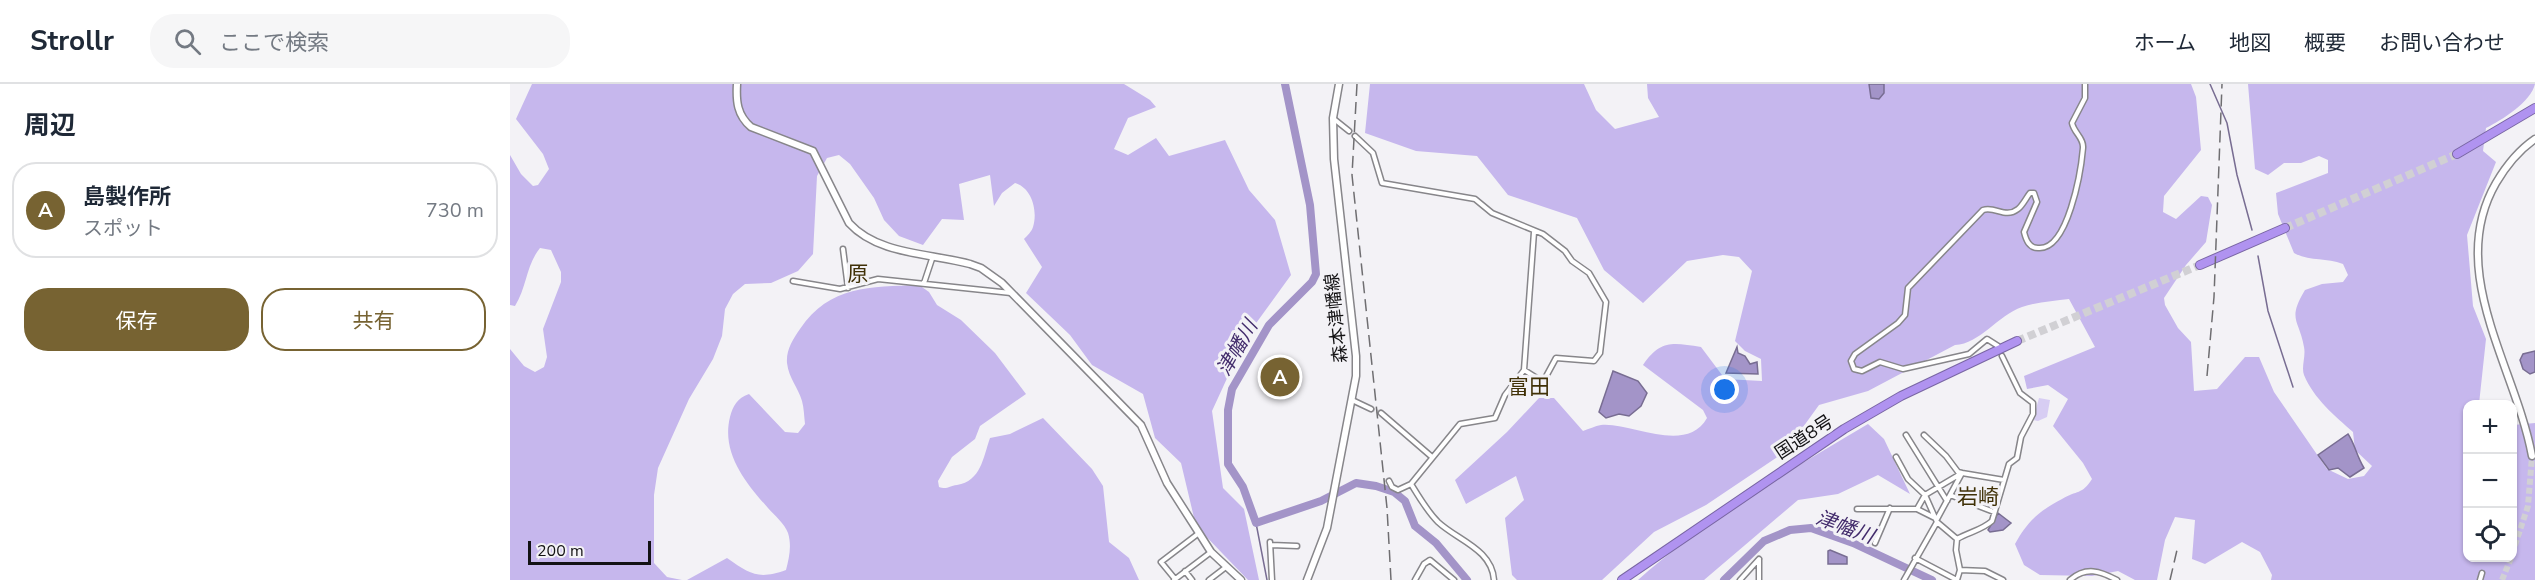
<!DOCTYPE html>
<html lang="ja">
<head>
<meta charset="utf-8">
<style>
	:root { --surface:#fff; --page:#f6f6f7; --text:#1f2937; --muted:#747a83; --line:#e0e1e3; --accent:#776332 }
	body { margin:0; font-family:"Nunito Sans","Noto Sans JP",sans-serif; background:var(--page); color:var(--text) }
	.controls { position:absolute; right:18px; bottom:18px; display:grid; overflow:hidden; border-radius:12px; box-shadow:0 2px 4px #0004 }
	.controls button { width:54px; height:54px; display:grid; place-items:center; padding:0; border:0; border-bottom:2px solid var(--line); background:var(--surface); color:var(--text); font:30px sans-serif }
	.scale { position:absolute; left:18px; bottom:15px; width:123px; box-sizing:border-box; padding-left:6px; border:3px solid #131214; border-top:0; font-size:16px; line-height:21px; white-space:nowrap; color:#131214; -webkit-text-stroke:4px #f3f2f6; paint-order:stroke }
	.you { position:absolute; left:1215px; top:306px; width:21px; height:21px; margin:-15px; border:4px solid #fff; border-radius:50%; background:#1a73e8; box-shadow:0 0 0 9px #1a73e833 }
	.badge { display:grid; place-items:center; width:39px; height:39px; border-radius:50%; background:var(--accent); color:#fff; font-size:20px; font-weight:700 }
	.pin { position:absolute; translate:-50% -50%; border:3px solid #fff; box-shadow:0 2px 6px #0006 }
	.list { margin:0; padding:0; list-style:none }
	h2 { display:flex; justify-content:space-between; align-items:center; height:78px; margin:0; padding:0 24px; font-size:26px }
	h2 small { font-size:20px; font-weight:400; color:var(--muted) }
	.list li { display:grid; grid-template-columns:39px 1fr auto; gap:18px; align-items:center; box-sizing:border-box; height:96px; margin:0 12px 12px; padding:0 12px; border:2px solid var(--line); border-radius:24px }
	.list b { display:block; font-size:22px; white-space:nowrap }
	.list p { margin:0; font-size:20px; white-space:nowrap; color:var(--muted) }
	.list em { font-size:20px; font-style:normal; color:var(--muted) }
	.actions { display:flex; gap:12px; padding:18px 24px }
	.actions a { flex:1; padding:14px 0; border:2px solid var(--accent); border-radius:24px; text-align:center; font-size:21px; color:var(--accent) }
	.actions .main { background:var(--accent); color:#fff }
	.icon { flex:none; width:33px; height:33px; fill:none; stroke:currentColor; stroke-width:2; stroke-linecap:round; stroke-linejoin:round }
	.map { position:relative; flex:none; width:2025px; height:496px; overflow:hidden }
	header { display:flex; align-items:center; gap:36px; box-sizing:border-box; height:84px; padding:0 30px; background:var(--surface); border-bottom:2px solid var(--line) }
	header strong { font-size:28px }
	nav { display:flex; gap:33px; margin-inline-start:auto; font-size:21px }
	.search { width:420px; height:54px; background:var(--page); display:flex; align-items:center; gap:15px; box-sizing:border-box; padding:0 21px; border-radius:24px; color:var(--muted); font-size:22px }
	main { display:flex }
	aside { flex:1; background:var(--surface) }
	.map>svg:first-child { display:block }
</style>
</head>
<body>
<header>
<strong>Strollr</strong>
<div class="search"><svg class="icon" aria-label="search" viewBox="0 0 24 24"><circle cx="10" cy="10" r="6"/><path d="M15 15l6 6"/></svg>ここで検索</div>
<nav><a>ホーム</a><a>地図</a><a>概要</a><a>お問い合わせ</a></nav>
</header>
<main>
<aside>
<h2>周辺<small></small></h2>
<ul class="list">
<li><span class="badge">A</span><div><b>島製作所</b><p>スポット</p></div><em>730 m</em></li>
</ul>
<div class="actions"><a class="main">保存</a><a>共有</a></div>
</aside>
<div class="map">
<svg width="2025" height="496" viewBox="0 0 2025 496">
	<rect width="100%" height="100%" fill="#f3f2f6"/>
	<path fill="#d7cdf3" d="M1529,314L1540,316L1537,333L1528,337L1523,336Z"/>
	<path fill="#c6b7ed" d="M22,0H614L640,16L646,23L618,34L604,65L618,71L646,54L659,72L715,56L739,106L765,136L781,191L736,253L702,327L713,404L734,425L749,496H738L686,442L671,379L645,354L633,310L582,281L560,251L516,209L532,183L514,155C517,152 522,147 523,143C528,127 522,104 505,99L492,109L484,122L480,91L449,100L454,136L432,135L413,161L389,152L374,136L364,114L340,80L329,71L317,74L307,92L303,170L288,187L261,199L235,200L223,210L215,225L212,252L203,275L179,315L148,384L144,411V479L157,493L172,496H0V265L14,282L25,288L34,283L37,273L33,245L51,198V188L41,166L30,164C16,181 17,203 5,222L0,221V71L11,90L23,102L28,101L39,85L33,70L6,35Z
		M860,0H1074L1086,26L1105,45L1149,33L1138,14L1137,0H1359L1361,14L1374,9V0H1681L1686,13L1691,66L1654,112L1653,128L1666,135L1691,112L1698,113L1702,121L1696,158L1676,181L1654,214L1655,221L1668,244L1681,258L1684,307L1707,305L1735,273H1749L1764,308L1817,385L1838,395L1854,392L1862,382L1845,366L1843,348C1825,332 1804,315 1794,291C1791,283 1796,272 1794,263C1789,235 1777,236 1795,206L1812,200L1833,198L1838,191L1833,180C1816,173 1800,178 1784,169L1768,130L1766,109L1818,89V76L1809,72L1791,79H1774L1758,91L1745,85L1738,0H2025C2021,18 1992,36 1976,44L1973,67L1986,78L1957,151L1963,222L1976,255L1969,320H1958V474H2002L2003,341L2025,339V496H1761L1762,491L1750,468L1732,458L1695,480L1682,475L1685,436L1665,433L1655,456L1647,496H1625L1608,487L1582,492L1530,491L1514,481L1505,460C1518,437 1529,427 1552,415C1567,406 1572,411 1582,395L1573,379L1543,342L1558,315L1538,301L1517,305L1514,292L1585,263L1559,215C1544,217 1526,218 1512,223C1488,231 1470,260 1445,261L1358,307L1309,321L1275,368L1196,421L1144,448L1092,496H1007L1002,491L995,434L1014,416L1006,392L956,420L945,396L997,348L1029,314H1044L1073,347C1079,345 1085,342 1091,341C1121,338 1176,371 1197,334L1193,326L1133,281C1151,255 1163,259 1191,263L1215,295L1252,297L1251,275L1235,267L1225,257L1242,187L1229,173L1213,171L1177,177L1133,219L1094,186L1067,134L998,111L967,72L906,67L855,49Z
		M409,201L419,208L427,221L451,236L485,269L516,310L470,342L465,355L442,373L428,397L429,403C437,406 439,402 447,401C471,397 473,374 480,354L500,350L533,334L582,385L593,402L599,458L619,474L629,496H177L217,474C240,490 248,496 276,486C279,474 282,462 278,449C275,440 264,431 258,424C236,399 211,369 220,333C223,322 227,314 239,310L275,348L288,349L295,340C294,332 294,324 292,317C288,303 279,295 277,279C276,266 283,255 290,245C320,201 360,203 409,201Z
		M1358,340L1374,355L1400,410L1368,391L1328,410L1288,416L1194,496H1128C1196,435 1279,387 1358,340Z"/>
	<path fill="#a394c8" stroke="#786d92" stroke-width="1.5" d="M1359,0H1374V9L1369,15L1361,14Z
		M1227,263L1228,269L1235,272L1240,280L1247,278L1248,290L1216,289Z
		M2025,267V288L2020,290L2013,285L2010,276L2013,270Z
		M1103,287L1128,297L1137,309L1131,322L1119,332L1109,330L1096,334L1089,328Z
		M1838,350C1845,360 1846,371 1854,384L1840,393L1828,384L1819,386L1808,371Z
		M1488,429L1501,439L1493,446L1480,448L1478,446Z
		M1320,466L1337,473V480H1318V467Z"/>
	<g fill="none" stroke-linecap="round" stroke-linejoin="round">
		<path stroke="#786d92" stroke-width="1.5" d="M1700,0L1717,39L1727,91L1742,146
			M1748,172L1758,227L1783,303
			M746,439L757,496"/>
		<path stroke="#a394c8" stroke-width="8" d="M775,0L800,121L806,190L802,198L759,241L722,305L718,326V380L733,403L746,439L811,417L846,399L866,402L884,408L895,417L905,442L926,459L957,496
			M1214,496L1254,457L1280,446L1301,444L1343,459L1422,496"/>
		<path stroke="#d1d0d4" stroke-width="4" stroke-dasharray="4 2" stroke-linecap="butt" d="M861,325L871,329"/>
		<path stroke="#d1d0d4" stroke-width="6" stroke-dasharray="6 3" stroke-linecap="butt" d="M2002,470L2018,422L2022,372
			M1992,496L2001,474"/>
		<path stroke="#d1d0d4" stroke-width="8" stroke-dasharray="8 4" stroke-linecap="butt" d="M1775,144L1947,70
			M1507,257L1690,181"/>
		<g stroke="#87868a" stroke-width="7">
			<path id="street" d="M824,35L839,47
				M845,52L863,69L872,99L965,115L982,129L1033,150L1055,167L1062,177L1079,189L1096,218L1090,269L1084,277L1046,274L1033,298L1014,286L995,311L985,334L950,340L901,400C909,413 917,427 928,438C947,456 982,465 984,496
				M333,165L338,204
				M283,197L330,205L368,195L501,209
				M414,199L423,172
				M1488,262L1477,255L1459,270L1393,285L1370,278L1352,287L1344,285L1341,277L1345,270L1388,239L1395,231L1398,204L1473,126C1486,122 1495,135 1508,125C1513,121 1516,114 1520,109H1524L1527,118L1514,148C1516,156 1519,164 1528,164C1558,167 1571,87 1573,64C1574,54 1564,49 1562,39L1575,14V0
				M1014,286L1024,148
				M842,316L861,325
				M871,329L922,373
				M1396,351L1437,417
				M1386,373L1398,395L1415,411L1427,438L1447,455
				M879,397L882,403L888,406L901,400
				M1440,411L1484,428
				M1347,425H1407L1415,411L1452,389L1494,396
				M1407,425L1427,435L1452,389L1448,388L1436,372L1414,351
				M760,458L762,496
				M1365,459L1380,424
				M761,461L787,462
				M1405,474L1445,495
				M1450,486L1475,487L1493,496
				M675,487L682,496
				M665,495L651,478L689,449
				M664,496L701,468
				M699,496L716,483
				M905,496L914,480L920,476L944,496
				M1230,496L1249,475
				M1249,496V476
				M1394,496L1427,438
				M1447,496L1450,486L1446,466L1447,455C1459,448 1472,446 1482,437L1499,380L1507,374L1511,353L1523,330V319L1510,309L1492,272
				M1560,496C1576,482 1590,487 1607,496
				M1970,496L1972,489"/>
		</g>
		<g stroke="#87868a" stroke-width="9">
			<path id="secondary" d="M227,0C226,17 227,31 241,43L303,67L339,139C368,171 420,169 460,180L471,184L492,199L631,341L657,399L689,449L701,468L731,496
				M2022,372C2006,284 1935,187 1986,99C1996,82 2009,66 2025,55
				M797,496L817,444L846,292V272L824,75L823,34L829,0"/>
		</g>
		<g stroke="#7966a3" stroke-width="10">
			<path id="highway" d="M1947,70L2025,24
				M1690,181L1775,144
				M1112,496L1334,345L1391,312L1507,257"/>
		</g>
		<use href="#street" stroke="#fff" stroke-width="4"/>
		<use href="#secondary" stroke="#fff" stroke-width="6"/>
		<use href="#highway" stroke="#b093f0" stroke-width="8"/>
		<path stroke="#6f6e71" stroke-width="1.5" stroke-dasharray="12 6" stroke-linecap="butt" d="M847,0L842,91L877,424L881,496
			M1697,292L1704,213L1712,0
			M1660,496L1667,466"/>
	</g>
	<g text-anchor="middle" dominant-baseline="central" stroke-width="6" stroke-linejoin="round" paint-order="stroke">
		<g font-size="18" fill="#131214" stroke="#f3f2f6">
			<text transform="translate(826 234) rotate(-96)">森本津幡線</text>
			<text transform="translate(1294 353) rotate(-33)">国道8号</text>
		</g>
		<g font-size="20" font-style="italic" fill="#432c6c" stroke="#f3f2f6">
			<text transform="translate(727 264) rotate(-60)">津幡川</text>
			<text transform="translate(1335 443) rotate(20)">津幡川</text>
		</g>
		<g font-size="21" fill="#403107" stroke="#f3f2f6">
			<text x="348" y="190">原</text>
			<text x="1019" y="303">富田</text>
			<text x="1468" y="413">岩崎</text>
		</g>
	</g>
</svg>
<div class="controls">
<button>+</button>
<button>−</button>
<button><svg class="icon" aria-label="locate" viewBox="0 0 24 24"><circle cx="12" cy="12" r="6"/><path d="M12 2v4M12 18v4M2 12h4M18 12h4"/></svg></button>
</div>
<div class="scale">200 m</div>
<div class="you"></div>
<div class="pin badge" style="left:770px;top:293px">A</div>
</div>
</main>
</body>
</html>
